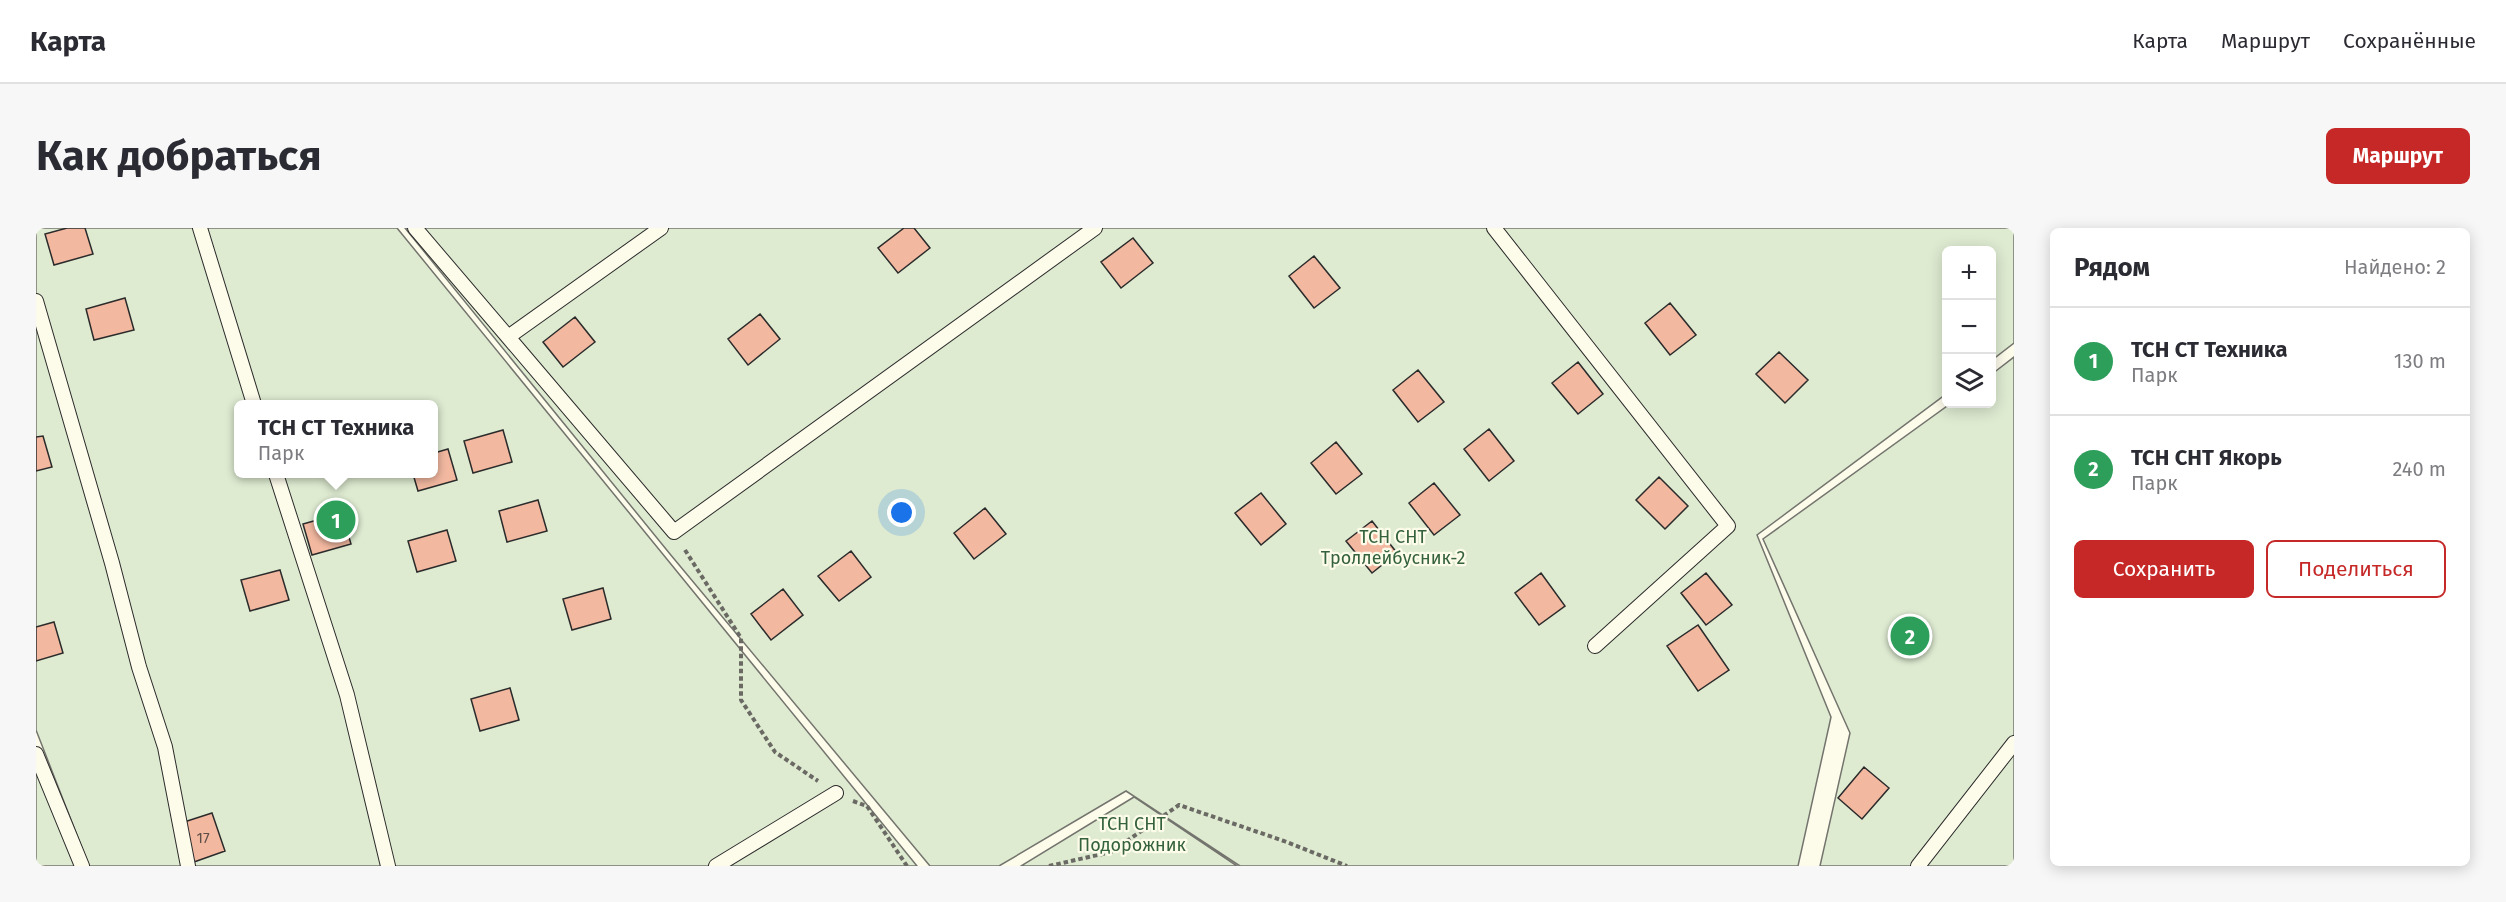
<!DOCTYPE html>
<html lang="ru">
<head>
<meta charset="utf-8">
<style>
	:root { --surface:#fff; --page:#f7f7f7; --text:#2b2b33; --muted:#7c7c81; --line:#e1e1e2; --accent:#c62828 }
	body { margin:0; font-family:"Fira Sans",sans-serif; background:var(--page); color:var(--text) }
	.controls { position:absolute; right:18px; top:18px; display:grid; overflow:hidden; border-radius:9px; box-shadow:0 3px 15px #0003 }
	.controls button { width:54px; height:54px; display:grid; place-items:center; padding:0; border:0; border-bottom:2px solid var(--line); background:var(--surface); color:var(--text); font:30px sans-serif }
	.you { position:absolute; left:866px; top:285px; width:21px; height:21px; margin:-15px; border:4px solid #fff; border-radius:50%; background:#1a73e8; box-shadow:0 0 0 9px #1a73e833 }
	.badge { display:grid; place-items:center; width:39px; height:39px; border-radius:50%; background:var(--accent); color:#fff; font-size:20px; font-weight:700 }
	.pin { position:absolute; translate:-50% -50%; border:3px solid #fff; box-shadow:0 2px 6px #0006 }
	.popup { position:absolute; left:198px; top:172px; width:204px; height:78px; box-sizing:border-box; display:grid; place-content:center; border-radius:9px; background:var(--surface); filter:drop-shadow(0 2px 4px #0005); font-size:20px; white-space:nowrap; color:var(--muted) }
	.popup b { font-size:22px; color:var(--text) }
	.popup::after { content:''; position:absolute; left:50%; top:100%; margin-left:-12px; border:12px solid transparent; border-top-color:var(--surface) }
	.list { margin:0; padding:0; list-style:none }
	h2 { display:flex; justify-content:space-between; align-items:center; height:78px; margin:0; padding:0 24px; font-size:26px }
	h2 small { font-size:20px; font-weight:400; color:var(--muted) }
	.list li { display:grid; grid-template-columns:39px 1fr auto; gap:18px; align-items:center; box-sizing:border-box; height:108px; padding:0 24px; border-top:2px solid var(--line) }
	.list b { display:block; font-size:22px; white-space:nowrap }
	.list p { margin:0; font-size:20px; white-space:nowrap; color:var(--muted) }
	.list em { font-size:20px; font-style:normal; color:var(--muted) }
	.actions { display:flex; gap:12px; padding:18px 24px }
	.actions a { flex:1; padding:14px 0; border:2px solid var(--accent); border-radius:9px; text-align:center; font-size:21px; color:var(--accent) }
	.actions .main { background:var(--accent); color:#fff }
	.icon { flex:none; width:33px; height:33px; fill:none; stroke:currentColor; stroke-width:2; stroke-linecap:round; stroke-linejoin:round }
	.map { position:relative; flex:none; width:1978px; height:638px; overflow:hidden; border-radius:9px }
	header { display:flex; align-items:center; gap:36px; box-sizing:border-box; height:84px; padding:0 30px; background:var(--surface); border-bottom:2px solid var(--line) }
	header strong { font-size:28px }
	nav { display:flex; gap:33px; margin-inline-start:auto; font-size:21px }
	.intro { display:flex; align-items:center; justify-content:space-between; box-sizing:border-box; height:144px; padding:0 36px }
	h1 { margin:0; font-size:42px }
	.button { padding:15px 27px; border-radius:9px; background:var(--accent); color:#fff; font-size:21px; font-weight:700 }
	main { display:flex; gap:36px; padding:0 36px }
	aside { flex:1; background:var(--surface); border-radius:9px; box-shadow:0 3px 15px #0003 }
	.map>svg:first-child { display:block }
</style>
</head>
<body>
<header>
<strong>Карта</strong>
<nav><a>Карта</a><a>Маршрут</a><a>Сохранённые</a></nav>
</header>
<div class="intro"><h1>Как добраться</h1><a class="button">Маршрут</a></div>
<main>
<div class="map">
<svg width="1978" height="638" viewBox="0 0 1978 638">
	<rect width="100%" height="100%" fill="#fdfbea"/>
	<path fill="#deebd1" stroke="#74746e" stroke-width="1.5" fill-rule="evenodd" d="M0,0H361L881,638H53L0,502ZM202,176H398V246H202Z
		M369,0H1978V115L1956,132V22H1910V166L1721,307L1795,489L1762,638H1204L1090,563L963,638H894L634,326Z
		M1978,129V638H1784L1814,505L1727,311L1914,176H1956V146Z
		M0,543L39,638H0Z
		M1098,569L1201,638H985Z"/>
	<path fill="#f2b8a0" stroke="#2b2b2b" stroke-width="1.5" d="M31,0H49L57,26L18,37L9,6Z
		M868,0H878L894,20L862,45L842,20Z
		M1097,10L1117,35L1085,60L1065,34Z
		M1278,28L1304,60L1278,80L1253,48Z
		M89,70L98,102L58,112L50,81Z
		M1634,75L1660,107L1634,127L1609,95Z
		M724,86L744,111L712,137L692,111Z
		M539,89L559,114L527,139L507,114Z
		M1743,124L1772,152L1749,175L1720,146Z
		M1542,134L1567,166L1542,186L1516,155Z
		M1382,142L1408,174L1382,194L1357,162Z
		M1453,201L1478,233L1453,253L1428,221Z
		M467,202L476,234L437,245L428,213Z
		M7,208L16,239L0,243V209Z
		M1300,214L1326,246L1300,266L1275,235Z
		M412,221L421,252L382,263L377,246H398V225Z
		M1623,249L1652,278L1629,301L1600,272Z
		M1398,255L1424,287L1398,307L1373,275Z
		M1225,265L1250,296L1225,317L1199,285Z
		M502,272L511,303L471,314L463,283Z
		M949,280L970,306L938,331L918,305Z
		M306,285L315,316L276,327L267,296Z
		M1336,293L1361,325L1336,345L1310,313Z
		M411,302L420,333L381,344L372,313Z
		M815,323L835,349L803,373L782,348Z
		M244,342L253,372L214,383L205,352Z
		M1505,345L1529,378L1503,397L1479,365Z
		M1670,345L1696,377L1670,397L1645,365Z
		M567,360L575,391L536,402L527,371Z
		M747,361L767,387L735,412L715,386Z
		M18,394L27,425L0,433V399Z
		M1662,397L1693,442L1662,463L1631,418Z
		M474,460L483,492L444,503L435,471Z
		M1828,539L1853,560L1826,591L1802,570Z
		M176,585L189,623L158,634L145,595Z"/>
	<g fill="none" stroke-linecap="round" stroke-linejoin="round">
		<g stroke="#2b2b2b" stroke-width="16">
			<path id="lane" d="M164,0L218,176
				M379,0L472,109L625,0
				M1458,0L1692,298L1559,418
				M0,73L76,335L103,439L129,519L152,638
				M472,109L638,304L1059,0
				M240,246L311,467L352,638
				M0,526L46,638
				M680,638L800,565
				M1882,638L1978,515"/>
		</g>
		<path stroke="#6a6964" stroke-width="4" stroke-dasharray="4.5 3" stroke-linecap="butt" d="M649,322L705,410V472L739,524L782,553
			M817,573L831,578L871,638
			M1013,638L1075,624L1143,577L1248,613L1311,638"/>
		<use href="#lane" stroke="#fdfbea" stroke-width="14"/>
	</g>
	<g text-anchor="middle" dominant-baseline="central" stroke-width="4.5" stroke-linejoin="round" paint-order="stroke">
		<g font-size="15" fill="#5d4e48">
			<text x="167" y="610">17</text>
		</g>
		<g font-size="18" fill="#34623c" stroke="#fdfbea">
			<text x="1357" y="309">ТСН СНТ<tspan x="1357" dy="21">Троллейбусник-2</tspan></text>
			<text x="1096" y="596">ТСН СНТ<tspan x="1096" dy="21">Подорожник</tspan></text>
		</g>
	</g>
</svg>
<div class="controls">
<button>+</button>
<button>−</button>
<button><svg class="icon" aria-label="layers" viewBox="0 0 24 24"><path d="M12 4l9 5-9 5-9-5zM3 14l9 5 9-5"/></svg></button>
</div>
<div class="you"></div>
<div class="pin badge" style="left:300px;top:292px;background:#2e9e5b">1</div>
<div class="popup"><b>ТСН СТ Техника</b>Парк</div>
<div class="pin badge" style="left:1874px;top:408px;background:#2e9e5b">2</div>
</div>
<aside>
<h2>Рядом<small>Найдено: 2</small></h2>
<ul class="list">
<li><span class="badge" style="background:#2e9e5b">1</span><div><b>ТСН СТ Техника</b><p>Парк</p></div><em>130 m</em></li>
<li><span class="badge" style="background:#2e9e5b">2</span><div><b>ТСН СНТ Якорь</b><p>Парк</p></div><em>240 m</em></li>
</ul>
<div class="actions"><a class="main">Сохранить</a><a>Поделиться</a></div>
</aside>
</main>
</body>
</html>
